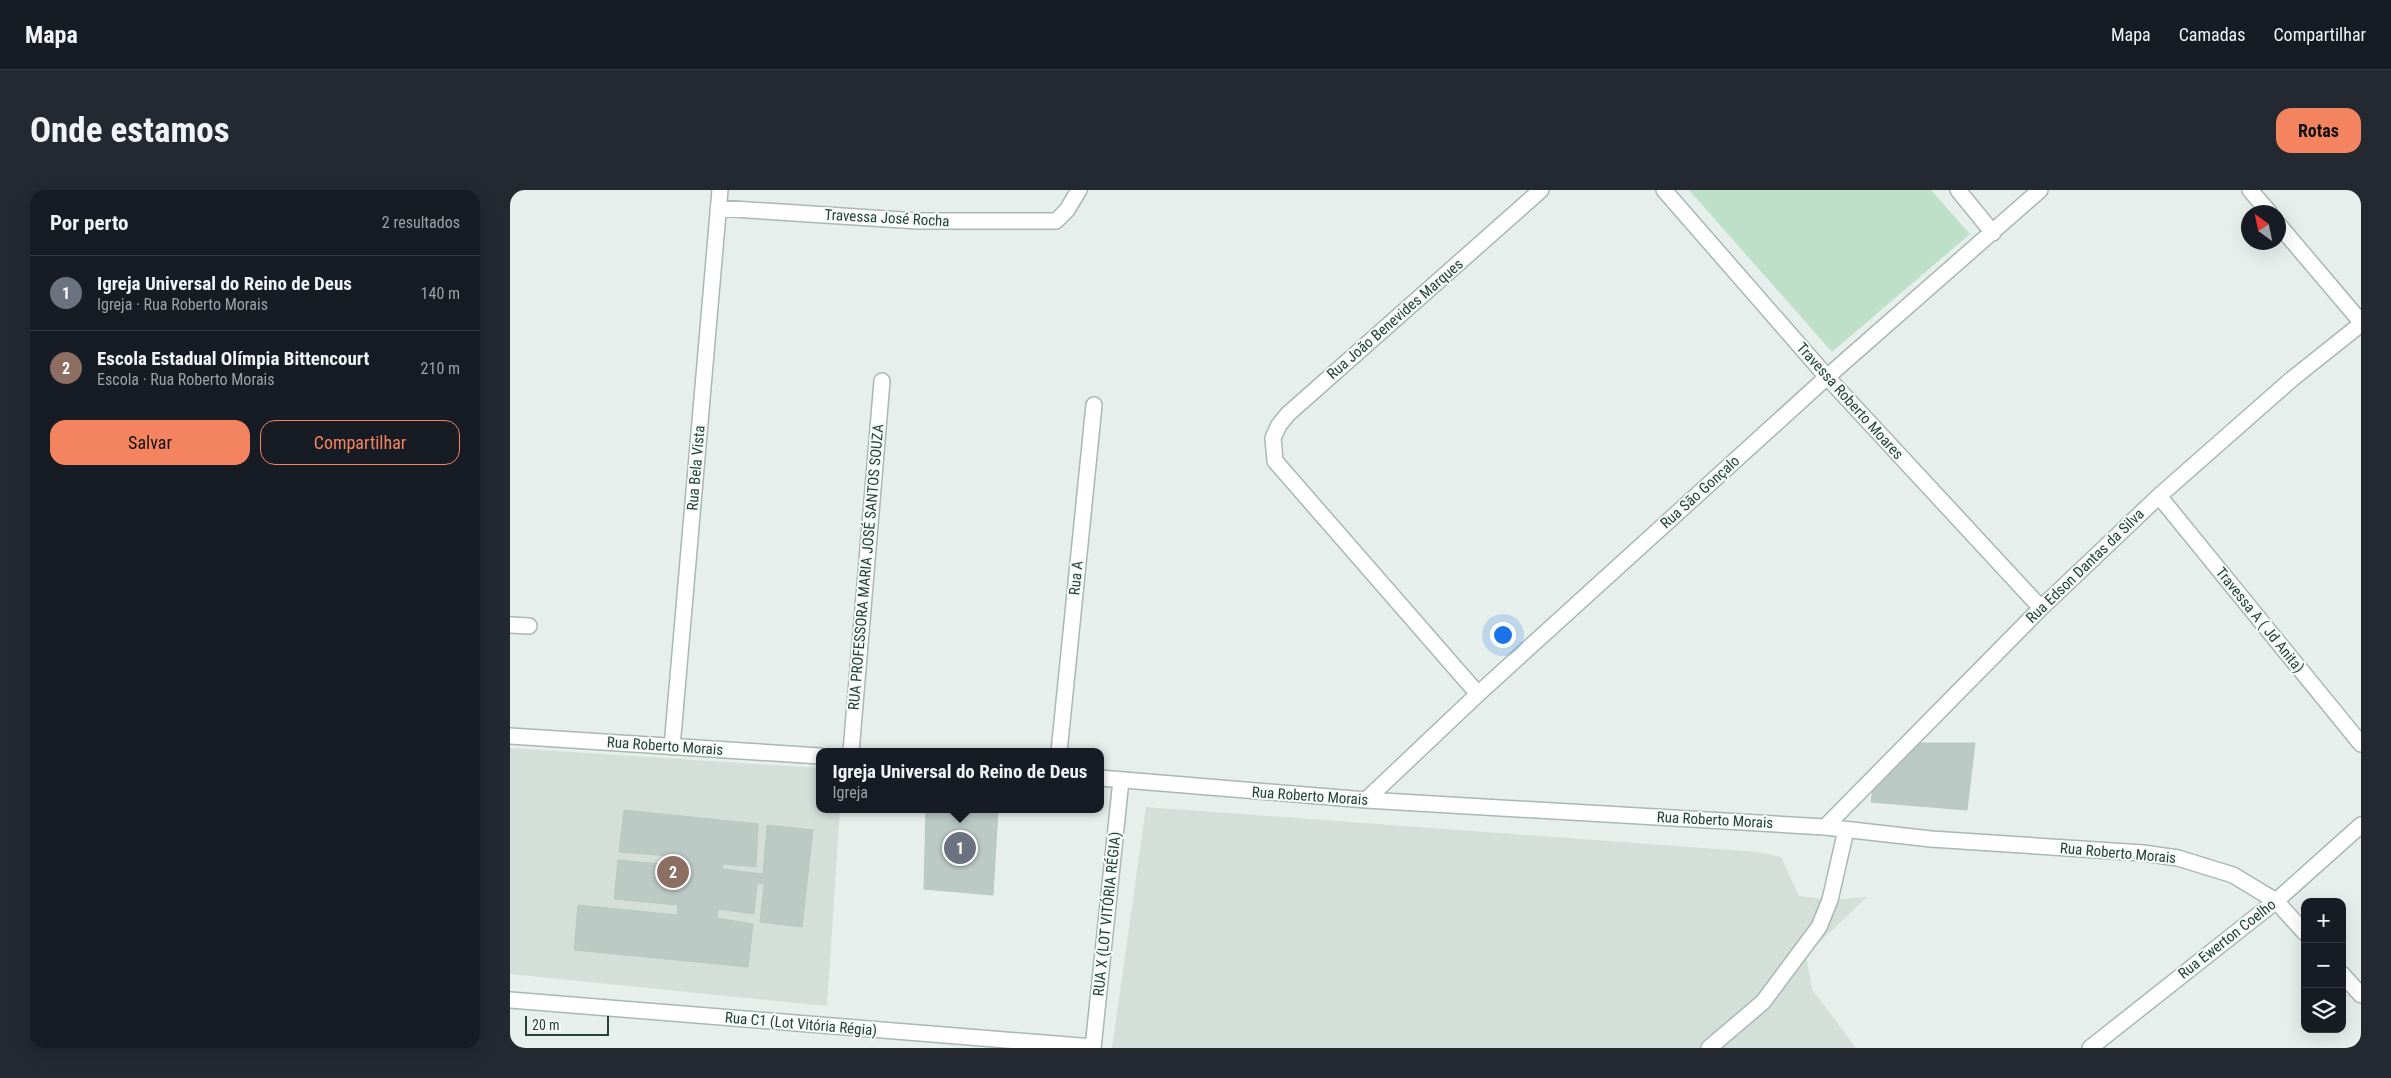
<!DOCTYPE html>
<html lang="pt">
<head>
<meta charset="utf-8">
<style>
	:root { --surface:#171b24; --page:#242831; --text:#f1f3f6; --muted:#9ea1a6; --line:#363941; --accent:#f4845f }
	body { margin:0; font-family:"Roboto Condensed",sans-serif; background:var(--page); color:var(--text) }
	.controls { position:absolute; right:15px; bottom:15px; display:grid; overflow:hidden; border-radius:10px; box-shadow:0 5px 20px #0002 }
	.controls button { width:45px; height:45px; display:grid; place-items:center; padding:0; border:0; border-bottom:1px solid var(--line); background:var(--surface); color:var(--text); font:25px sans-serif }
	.compass { position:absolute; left:1731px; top:15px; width:45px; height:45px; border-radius:50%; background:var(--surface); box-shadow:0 5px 20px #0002; rotate:327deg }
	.scale { position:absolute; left:15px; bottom:12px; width:84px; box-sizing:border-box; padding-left:5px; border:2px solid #24423a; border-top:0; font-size:14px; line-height:18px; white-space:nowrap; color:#24423a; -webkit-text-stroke:4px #f7fbf9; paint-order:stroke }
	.you { position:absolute; left:992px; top:444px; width:18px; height:18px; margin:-12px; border:4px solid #fff; border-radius:50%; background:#1a73e8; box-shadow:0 0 0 8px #1a73e833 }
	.badge { display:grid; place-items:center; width:32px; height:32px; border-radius:50%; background:var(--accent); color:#fff; font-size:16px; font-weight:700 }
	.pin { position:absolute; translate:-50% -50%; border:2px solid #fff; box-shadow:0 1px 5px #0006 }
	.popup { position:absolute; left:306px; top:558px; width:288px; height:65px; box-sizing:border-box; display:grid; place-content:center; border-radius:10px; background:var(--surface); filter:drop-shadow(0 1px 4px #0005); font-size:16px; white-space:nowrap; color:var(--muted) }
	.popup b { font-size:19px; color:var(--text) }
	.popup::after { content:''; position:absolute; left:50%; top:100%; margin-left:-10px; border:10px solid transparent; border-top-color:var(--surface) }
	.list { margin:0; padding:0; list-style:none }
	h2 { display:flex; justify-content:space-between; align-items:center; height:65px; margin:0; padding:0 20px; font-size:21px }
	h2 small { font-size:16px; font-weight:400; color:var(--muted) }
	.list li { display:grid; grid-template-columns:32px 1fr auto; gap:15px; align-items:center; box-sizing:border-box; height:75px; padding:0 20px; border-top:1px solid var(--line) }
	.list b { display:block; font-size:19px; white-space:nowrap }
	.list p { margin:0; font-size:16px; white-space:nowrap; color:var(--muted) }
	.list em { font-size:16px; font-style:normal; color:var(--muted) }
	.actions { display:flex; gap:10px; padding:15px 20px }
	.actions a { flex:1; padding:11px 0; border:1px solid var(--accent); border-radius:15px; text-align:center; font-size:18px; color:var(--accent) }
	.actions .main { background:var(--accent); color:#111 }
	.icon { flex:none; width:28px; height:28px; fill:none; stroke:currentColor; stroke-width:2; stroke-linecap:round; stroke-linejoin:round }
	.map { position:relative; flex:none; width:1851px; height:858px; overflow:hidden; border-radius:15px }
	header { display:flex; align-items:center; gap:30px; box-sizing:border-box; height:70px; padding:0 25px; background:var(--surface); border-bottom:1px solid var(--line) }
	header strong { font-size:24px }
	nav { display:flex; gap:28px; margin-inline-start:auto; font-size:18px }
	.intro { display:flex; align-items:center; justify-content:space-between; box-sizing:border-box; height:120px; padding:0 30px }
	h1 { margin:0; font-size:35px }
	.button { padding:12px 22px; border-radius:15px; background:var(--accent); color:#111; font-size:18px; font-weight:700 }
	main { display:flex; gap:30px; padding:0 30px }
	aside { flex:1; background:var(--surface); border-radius:15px; box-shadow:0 5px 20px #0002 }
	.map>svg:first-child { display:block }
</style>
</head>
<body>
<header>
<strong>Mapa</strong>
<nav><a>Mapa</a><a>Camadas</a><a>Compartilhar</a></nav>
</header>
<div class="intro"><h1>Onde estamos</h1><a class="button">Rotas</a></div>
<main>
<aside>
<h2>Por perto<small>2 resultados</small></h2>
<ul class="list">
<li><span class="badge" style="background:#6b7280">1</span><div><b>Igreja Universal do Reino de Deus</b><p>Igreja · Rua Roberto Morais</p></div><em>140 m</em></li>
<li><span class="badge" style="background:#8d6e63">2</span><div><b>Escola Estadual Olímpia Bittencourt</b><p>Escola · Rua Roberto Morais</p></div><em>210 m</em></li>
</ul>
<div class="actions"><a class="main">Salvar</a><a>Compartilhar</a></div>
</aside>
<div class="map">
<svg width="1851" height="858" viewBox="0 0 1851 858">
	<rect width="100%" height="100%" fill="#e6efeb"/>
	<path fill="#d4dfda" d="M0,558L310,578V619H330L317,816L0,784Z
		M636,617L1248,662L1271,667L1289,706L1320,710L1357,707L1296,765L1302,799L1346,858H602Z"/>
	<path fill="#bfe0c8" d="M1179,0H1421L1460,44L1322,162Z"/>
	<path fill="#bbcac4" stroke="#b8c9c2" d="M1409,553H1465L1457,620L1361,612L1363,598Z
		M416,619H488L483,705L414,699Z
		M114,620L248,634L246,677L213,674L212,679L253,684L257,635L303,640L292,737L250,732L254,694L247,693L244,724L208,719L207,728L243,734L238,777L64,760L68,715L167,725L168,715L104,709L108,670L171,676L172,667L109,662Z"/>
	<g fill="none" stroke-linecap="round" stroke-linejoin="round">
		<g stroke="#a8b8b2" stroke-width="18">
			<path id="minor" d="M1154,0L1317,187L1531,418
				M1448,0L1483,43
				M1740,0L1759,22
				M208,18L408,31H546L557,20L569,0
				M1768,34L1851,132
				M1649,306L1851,554
				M0,435L19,436
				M968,504L765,271L763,248L769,235L778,224L1031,0
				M0,546L310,566
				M162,557L210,0
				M341,562L372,191
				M549,562L584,215
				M590,588L856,610L1315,637L1421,649L1633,663L1668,668L1723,685L1766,711L1795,743
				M856,610L968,504L1317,187L1530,0
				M1315,637L1531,418L1649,306L1782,189L1851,134
				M1832,784L1851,805
				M0,810L583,857
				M583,858L611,590
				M1199,858L1253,812L1309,737L1320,710L1336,640
				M1580,858L1766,711L1851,635"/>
		</g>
		<use href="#minor" stroke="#fff" stroke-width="15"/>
	</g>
	<g text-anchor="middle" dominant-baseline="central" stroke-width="4" stroke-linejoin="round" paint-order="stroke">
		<g font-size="15" fill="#24423a" stroke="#f7fbf9">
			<text transform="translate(377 28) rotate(3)">Travessa José Rocha</text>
			<text transform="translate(885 129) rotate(-41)">Rua João Benevides Marques</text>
			<text transform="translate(1340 211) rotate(48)">Travessa Roberto Moares</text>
			<text transform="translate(186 278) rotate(-85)">Rua Bela Vista</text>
			<text transform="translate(1190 302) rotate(-42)">Rua São Gonçalo</text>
			<text transform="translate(1575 376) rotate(-44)">Rua Edson Dantas da Silva</text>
			<text transform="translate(356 377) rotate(-85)">RUA PROFESSORA MARIA JOSÉ SANTOS SOUZA</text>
			<text transform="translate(566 388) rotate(-84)">Rua A</text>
			<text transform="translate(1750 430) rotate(51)">Travessa A ( Jd Anita)</text>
			<text transform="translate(155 556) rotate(4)">Rua Roberto Morais</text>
			<text transform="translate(800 606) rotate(4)">Rua Roberto Morais</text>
			<text transform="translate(1205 630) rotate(3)">Rua Roberto Morais</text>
			<text transform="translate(1608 663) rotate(5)">Rua Roberto Morais</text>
			<text transform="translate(597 724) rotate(-84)">RUA X (LOT VITÓRIA RÉGIA)</text>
			<text transform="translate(1717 749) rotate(-38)">Rua Ewerton Coelho</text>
			<text transform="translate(291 834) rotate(5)">Rua C1 (Lot Vitória Régia)</text>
		</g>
	</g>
</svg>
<div class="controls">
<button>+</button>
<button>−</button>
<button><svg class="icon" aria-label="layers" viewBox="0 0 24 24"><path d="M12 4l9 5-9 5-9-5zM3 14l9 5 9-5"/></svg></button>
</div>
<svg class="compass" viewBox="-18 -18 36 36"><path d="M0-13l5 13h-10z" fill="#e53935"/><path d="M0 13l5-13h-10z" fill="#9ea1a6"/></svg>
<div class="scale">20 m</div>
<div class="you"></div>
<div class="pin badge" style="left:450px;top:658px;background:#6b7280">1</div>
<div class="popup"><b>Igreja Universal do Reino de Deus</b>Igreja</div>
<div class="pin badge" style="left:163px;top:682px;background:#8d6e63">2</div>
</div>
</main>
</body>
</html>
